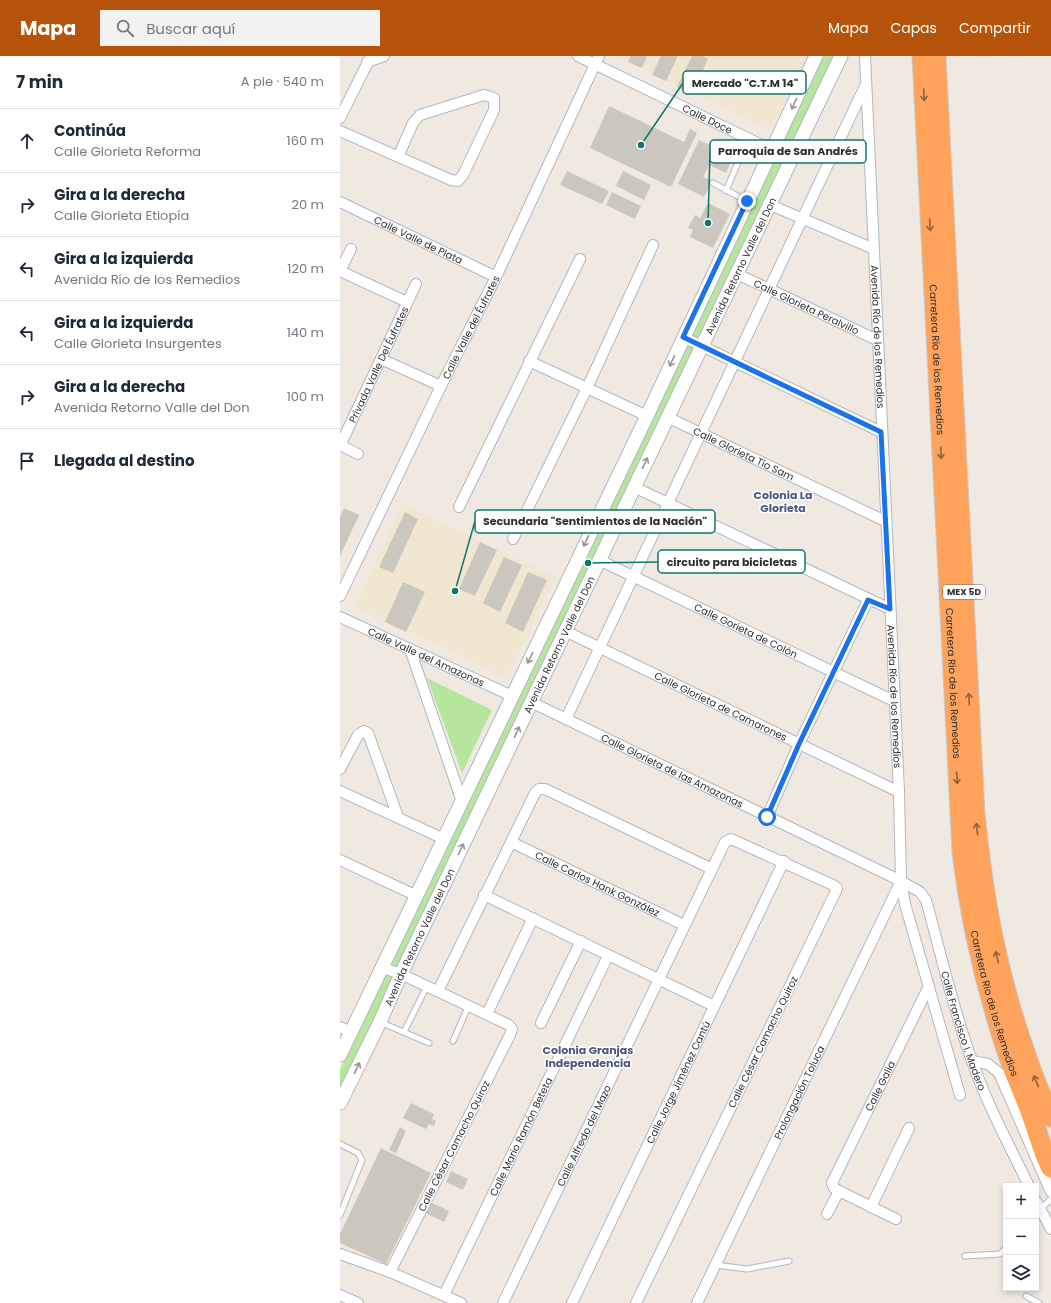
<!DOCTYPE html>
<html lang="es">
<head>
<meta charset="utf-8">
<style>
	:root { --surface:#fff; --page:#f2f2f3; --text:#1f2937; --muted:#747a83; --line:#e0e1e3; --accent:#b45309 }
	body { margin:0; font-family:Poppins,sans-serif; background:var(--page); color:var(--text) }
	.controls { position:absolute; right:12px; bottom:12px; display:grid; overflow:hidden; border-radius:0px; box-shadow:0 2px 6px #0003 }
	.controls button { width:36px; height:36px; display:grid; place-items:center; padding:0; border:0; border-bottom:1px solid var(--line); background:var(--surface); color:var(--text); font:20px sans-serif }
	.stop { position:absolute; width:12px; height:12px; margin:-9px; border:3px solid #1a73e8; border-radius:50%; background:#fff }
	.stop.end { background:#1a73e8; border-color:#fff; box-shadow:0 1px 4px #0008 }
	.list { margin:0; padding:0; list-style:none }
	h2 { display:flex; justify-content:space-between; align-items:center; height:52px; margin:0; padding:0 16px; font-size:17px }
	h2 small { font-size:13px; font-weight:400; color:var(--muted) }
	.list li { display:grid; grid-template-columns:26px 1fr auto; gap:12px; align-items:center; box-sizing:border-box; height:64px; padding:0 16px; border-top:1px solid var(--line) }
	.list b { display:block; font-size:15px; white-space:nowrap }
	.list p { margin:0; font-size:13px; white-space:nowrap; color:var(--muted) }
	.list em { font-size:13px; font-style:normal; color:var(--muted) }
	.icon { flex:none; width:22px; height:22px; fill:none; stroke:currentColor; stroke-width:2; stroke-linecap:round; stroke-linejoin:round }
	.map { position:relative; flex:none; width:711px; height:1247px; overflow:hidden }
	header { display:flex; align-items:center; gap:24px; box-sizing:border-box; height:56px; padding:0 20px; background:var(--accent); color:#fff }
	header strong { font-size:19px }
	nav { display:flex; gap:22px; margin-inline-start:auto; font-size:14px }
	.search { width:280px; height:36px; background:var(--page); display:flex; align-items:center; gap:10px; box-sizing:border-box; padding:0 14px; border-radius:0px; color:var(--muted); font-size:15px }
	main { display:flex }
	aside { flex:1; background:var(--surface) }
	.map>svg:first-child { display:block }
</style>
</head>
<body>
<header>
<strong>Mapa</strong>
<div class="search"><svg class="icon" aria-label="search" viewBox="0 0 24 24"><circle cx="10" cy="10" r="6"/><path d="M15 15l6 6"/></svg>Buscar aquí</div>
<nav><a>Mapa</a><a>Capas</a><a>Compartir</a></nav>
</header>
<main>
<aside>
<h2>7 min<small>A pie · 540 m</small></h2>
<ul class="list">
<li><svg class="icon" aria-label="ahead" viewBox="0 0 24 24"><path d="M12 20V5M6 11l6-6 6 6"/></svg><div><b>Continúa</b><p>Calle Glorieta Reforma</p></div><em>160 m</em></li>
<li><svg class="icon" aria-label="right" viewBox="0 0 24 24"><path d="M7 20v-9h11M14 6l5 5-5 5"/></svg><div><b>Gira a la derecha</b><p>Calle Glorieta Etiopía</p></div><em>20 m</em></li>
<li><svg class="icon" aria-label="left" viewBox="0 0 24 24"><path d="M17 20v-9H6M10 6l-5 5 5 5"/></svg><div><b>Gira a la izquierda</b><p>Avenida Río de los Remedios</p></div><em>120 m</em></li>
<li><svg class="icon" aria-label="left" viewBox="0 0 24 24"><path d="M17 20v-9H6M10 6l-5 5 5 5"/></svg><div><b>Gira a la izquierda</b><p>Calle Glorieta Insurgentes</p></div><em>140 m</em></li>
<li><svg class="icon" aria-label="right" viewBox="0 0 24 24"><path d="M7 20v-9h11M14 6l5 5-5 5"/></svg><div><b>Gira a la derecha</b><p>Avenida Retorno Valle del Don</p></div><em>100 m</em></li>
<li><svg class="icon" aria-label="arrive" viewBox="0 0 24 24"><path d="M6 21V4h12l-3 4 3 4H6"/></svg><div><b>Llegada al destino</b></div></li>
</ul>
</aside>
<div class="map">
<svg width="711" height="1247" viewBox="0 0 711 1247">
	<rect width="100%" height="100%" fill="#efe9e1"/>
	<path fill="#f0e6d1" d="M280,0H467L430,74L279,2Z
		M63,448L215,521L167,622L15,550Z"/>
	<path fill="#b6e59e" d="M484,0H497L0,1039V1014Z
		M87,622L152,654L122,717Z"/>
	<path fill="#cbc7bf" d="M291,0H307L302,12L288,6Z
		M321,0H338L326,25L312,19Z
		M352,0H363L368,3L352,38L337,31Z
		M269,50L344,86L350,73L357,77L331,131L250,92Z
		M359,84L393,100L386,117L369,109L363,121L372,125L364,141L338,128Z
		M227,115L269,135L262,148L220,129Z
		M283,115L311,129L304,144L276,130Z
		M272,136L301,150L295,163L266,149Z
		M368,147L390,158L373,192L350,181L353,174L348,172L355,159L360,162Z
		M4,452L19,459L0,500V461Z
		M65,456L78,463L53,517L39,511Z
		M140,486L157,494L135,540L119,533Z
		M164,501L182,509L160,556L143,547Z
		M188,516L207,524L183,576L165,567Z
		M63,526L85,536L66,576L45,566Z
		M71,1047L94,1058L92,1063L96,1065L94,1070L89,1068L86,1073L63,1062Z
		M60,1071L66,1075L56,1097L49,1094Z
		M41,1092L91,1117L46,1208L0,1187V1178Z
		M111,1115L128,1123L123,1134L106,1126Z
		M90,1146L109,1155L104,1166L85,1157Z"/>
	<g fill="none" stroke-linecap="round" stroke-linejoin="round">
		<g stroke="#b4b7c1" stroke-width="7">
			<path id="service" d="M373,127L407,145
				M386,135L399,104
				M40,966L89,987
				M64,976L87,930
				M113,985L129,949
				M0,1088L18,1097L22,1104L0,1159
				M696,1157L711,1143
				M625,1200L660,1198L666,1192
				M376,1209L407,1213L449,1205
				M686,1240L699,1247"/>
		</g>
		<g stroke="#b4b7c1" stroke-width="12">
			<g id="minor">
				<path id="s1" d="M238,0L432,94"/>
				<path id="s2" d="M525,0L559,736L561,825L565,848L620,1039"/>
				<path d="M27,6L44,0"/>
				<path d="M0,62L31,0"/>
				<path d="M0,75L111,124L118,125L123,119L154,54V42L144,39L80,59L73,67L58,101"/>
				<path id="s3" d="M0,146L156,221"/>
				<path d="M428,148L534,193"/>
				<path d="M0,215L67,246"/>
				<path d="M0,215L11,193"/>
				<path id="s4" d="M395,217L537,284"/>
				<path d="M343,281L541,376"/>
				<path d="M41,303L101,330"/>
				<path d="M189,305L307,360"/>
				<path id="s5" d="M327,361L545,465"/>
				<path d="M0,389L18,398"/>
				<path id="s6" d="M0,390L76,228"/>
				<path d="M294,431L550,553"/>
				<path d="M119,451L240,203"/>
				<path d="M173,483L247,332L313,189"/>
				<path id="s7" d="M259,504L554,645"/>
				<path id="s8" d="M0,540L101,330L156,221L259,0"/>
				<path id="s9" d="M0,561L172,640"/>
				<path id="s10" d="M225,575L559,736"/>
				<path d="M70,593L122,746"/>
				<path id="s11" d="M191,646L561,825L580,836L586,844C601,898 613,953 632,1005C647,1048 669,1089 689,1130"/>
				<path d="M226,663L525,30"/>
				<path d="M0,713L18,679L24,675L28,677L58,761"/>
				<path d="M0,735L104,783"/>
				<path d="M427,761L459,688L528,544"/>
				<path id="s12" d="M171,786L344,869"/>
				<path d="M0,804L77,840"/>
				<path d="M144,839L374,950"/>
				<path d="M43,912L61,918L169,969L172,973L170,979L50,1216"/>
				<path d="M98,935L195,737L199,733H205L372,813"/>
				<path d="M147,958L193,862"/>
				<path d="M201,967L241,885"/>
				<path d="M0,971L11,976"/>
				<path d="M632,1005L648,1008L659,1017L711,1136"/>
				<path d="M696,1145L711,1173"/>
				<path d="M531,1151L569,1072"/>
				<path d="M487,1158L499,1135"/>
				<path id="s13" d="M556,1163L499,1135L494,1132L492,1127L589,930"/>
				<path d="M0,1198L50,1216L121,1247"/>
				<path d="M0,1239L18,1247"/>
				<path id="s14" d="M104,1239L268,900"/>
				<path id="s15" d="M163,1247L385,786L391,783L493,829L497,832L496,835L296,1247"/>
				<path id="s16" d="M232,1247L444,805"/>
				<path id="s17" d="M357,1247L561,825"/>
			</g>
		</g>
		<g stroke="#b4b7c1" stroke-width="15">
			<g id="tertiary">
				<path d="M0,999L307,360L476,0"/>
				<path id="s18" d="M0,1047L40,966L61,918L501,0"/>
			</g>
		</g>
		<g stroke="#c9c9c9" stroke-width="21">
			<g id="motorway">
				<path id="s19" d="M582,0L622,797C630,864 645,929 666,993C673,1015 683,1036 691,1058C698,1076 702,1095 711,1112"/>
				<path d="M596,0L635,757C643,839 656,912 683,990C691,1014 700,1038 711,1061"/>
			</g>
		</g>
		<use href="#service" stroke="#fff" stroke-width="5"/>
		<use href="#minor" stroke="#fff" stroke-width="10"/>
		<use href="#tertiary" stroke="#fff" stroke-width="13"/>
		<use href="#motorway" stroke="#ffa35c" stroke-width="19"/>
	</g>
	<defs><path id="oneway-shaft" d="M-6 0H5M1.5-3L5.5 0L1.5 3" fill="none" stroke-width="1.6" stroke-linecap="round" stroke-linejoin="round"/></defs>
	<g stroke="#8c6343">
		<use href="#oneway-shaft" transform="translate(584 39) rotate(87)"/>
		<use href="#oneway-shaft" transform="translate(590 169) rotate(87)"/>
		<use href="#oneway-shaft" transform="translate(601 397) rotate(87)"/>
		<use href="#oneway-shaft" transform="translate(629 643) rotate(-93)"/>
		<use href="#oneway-shaft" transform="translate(617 722) rotate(87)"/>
		<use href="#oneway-shaft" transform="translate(637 773) rotate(-96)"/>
		<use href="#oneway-shaft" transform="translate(657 901) rotate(-104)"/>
		<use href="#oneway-shaft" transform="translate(696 1025) rotate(-112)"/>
	</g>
	<g stroke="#969696">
		<use href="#oneway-shaft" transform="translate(454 48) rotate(115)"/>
		<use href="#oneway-shaft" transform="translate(332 305) rotate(115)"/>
		<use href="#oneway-shaft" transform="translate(305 407) rotate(-65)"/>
		<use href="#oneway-shaft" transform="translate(246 485) rotate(116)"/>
		<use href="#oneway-shaft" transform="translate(190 602) rotate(116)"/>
		<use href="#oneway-shaft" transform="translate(177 676) rotate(-65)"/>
		<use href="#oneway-shaft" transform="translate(121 793) rotate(-65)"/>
		<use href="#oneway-shaft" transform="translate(17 1012) rotate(-64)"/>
	</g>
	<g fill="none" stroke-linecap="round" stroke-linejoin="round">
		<path stroke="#1a73e8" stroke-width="5" d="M407,145L343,281L541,376L550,553L528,544L459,688L427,761"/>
	</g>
	<g text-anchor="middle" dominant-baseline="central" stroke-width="3" stroke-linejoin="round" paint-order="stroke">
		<rect fill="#fff" stroke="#6d6d6d" stroke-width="1" x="603" y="529" width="42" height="14" rx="3"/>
		<g font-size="9" font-weight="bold" fill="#2e2e2e">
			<text x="624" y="536">MEX 5D</text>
		</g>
		<g font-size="10" fill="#2e2e2e" stroke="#fff">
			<text stroke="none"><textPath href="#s1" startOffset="144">Calle Doce</textPath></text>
			<text stroke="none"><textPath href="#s3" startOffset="87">Calle Valle de Plata</textPath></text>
			<text stroke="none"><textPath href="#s18" startOffset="928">Avenida Retorno Valle del Don</textPath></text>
			<text stroke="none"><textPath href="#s4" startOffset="79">Calle Glorieta Peralvillo</textPath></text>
			<text stroke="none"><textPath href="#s8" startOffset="299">Calle Valle del Éufrates</textPath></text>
			<text stroke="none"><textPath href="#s2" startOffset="281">Avenida Río de los Remedios</textPath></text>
			<text stroke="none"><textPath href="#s19" startOffset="304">Carretera Río de los Remedios</textPath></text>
			<text stroke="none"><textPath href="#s6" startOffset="90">Privada Valle Del Éufrates</textPath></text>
			<text stroke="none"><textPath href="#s5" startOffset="85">Calle Glorieta Tío Sam</textPath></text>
			<text stroke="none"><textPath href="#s7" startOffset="163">Calle Gorieta de Colón</textPath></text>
			<text stroke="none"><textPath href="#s18" startOffset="508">Avenida Retorno Valle del Don</textPath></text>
			<text stroke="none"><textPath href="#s9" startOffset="95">Calle Valle del Amazonas</textPath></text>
			<text stroke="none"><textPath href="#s19" startOffset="628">Carretera Río de los Remedios</textPath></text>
			<text stroke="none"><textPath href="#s2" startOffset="641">Avenida Río de los Remedios</textPath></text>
			<text stroke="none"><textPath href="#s10" startOffset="173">Calle Glorieta de Camarones</textPath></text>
			<text stroke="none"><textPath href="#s11" startOffset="157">Calle Glorieta de las Amazonas</textPath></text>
			<text stroke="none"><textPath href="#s12" startOffset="96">Calle Carlos Hank González</textPath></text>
			<text stroke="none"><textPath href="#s18" startOffset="184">Avenida Retorno Valle del Don</textPath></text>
			<text stroke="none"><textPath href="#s19" startOffset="952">Carretera Río de los Remedios</textPath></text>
			<text stroke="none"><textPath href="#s11" startOffset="579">Calle Francisco I. Madero</textPath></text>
			<text transform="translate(423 986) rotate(-64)">Calle César Camacho Quiroz</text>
			<text stroke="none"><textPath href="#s16" startOffset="245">Calle Jorge Jiménez Cantú</textPath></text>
			<text stroke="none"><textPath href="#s13" startOffset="183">Calle Galia</textPath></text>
			<text stroke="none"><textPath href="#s17" startOffset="234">Prolongación Toluca</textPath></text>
			<text stroke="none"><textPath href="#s15" startOffset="186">Calle Alfredo del Mazo</textPath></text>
			<text stroke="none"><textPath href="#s14" startOffset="176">Calle Mario Ramón Beteta</textPath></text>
			<text transform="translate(114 1090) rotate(-63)">Calle César Camacho Quiroz</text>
		</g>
		<g font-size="11" font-weight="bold" fill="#4d5680" stroke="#fff">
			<text x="443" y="439">Colonia La<tspan x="443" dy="13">Glorieta</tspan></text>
			<text x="248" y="994">Colonia Granjas<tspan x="248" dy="13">Independencia</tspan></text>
		</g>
	</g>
	<path fill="none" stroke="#0f766e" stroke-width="1.5" d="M301 89L343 27M368 167L370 95M115 535L135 465M248 507L318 506"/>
	<g fill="#0f766e" stroke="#fff" stroke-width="1.5">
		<circle cx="301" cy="89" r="4"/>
		<circle cx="368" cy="167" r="4"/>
		<circle cx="115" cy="535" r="4"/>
		<circle cx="248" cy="507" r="4"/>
	</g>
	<g fill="#fff" stroke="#0f766e" stroke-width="1.5">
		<rect x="343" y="15" width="123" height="23" rx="4"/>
		<rect x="370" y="84" width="156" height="23" rx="4"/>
		<rect x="135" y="454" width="240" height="23" rx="4"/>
		<rect x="318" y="494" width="147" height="23" rx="4"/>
	</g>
	<g font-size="11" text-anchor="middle" font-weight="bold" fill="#2e2e2e">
		<text x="405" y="31">Mercado "C.T.M 14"</text>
		<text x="448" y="99">Parroquia de San Andrés</text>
		<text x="255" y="469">Secundaria "Sentimientos de la Nación"</text>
		<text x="392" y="510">circuito para bicicletas</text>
	</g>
</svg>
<div class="controls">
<button>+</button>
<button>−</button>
<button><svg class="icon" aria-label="layers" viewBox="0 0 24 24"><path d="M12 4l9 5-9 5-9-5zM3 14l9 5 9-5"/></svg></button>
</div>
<div class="stop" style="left:427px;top:761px"></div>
<div class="stop end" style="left:407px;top:145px"></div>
</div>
</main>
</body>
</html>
